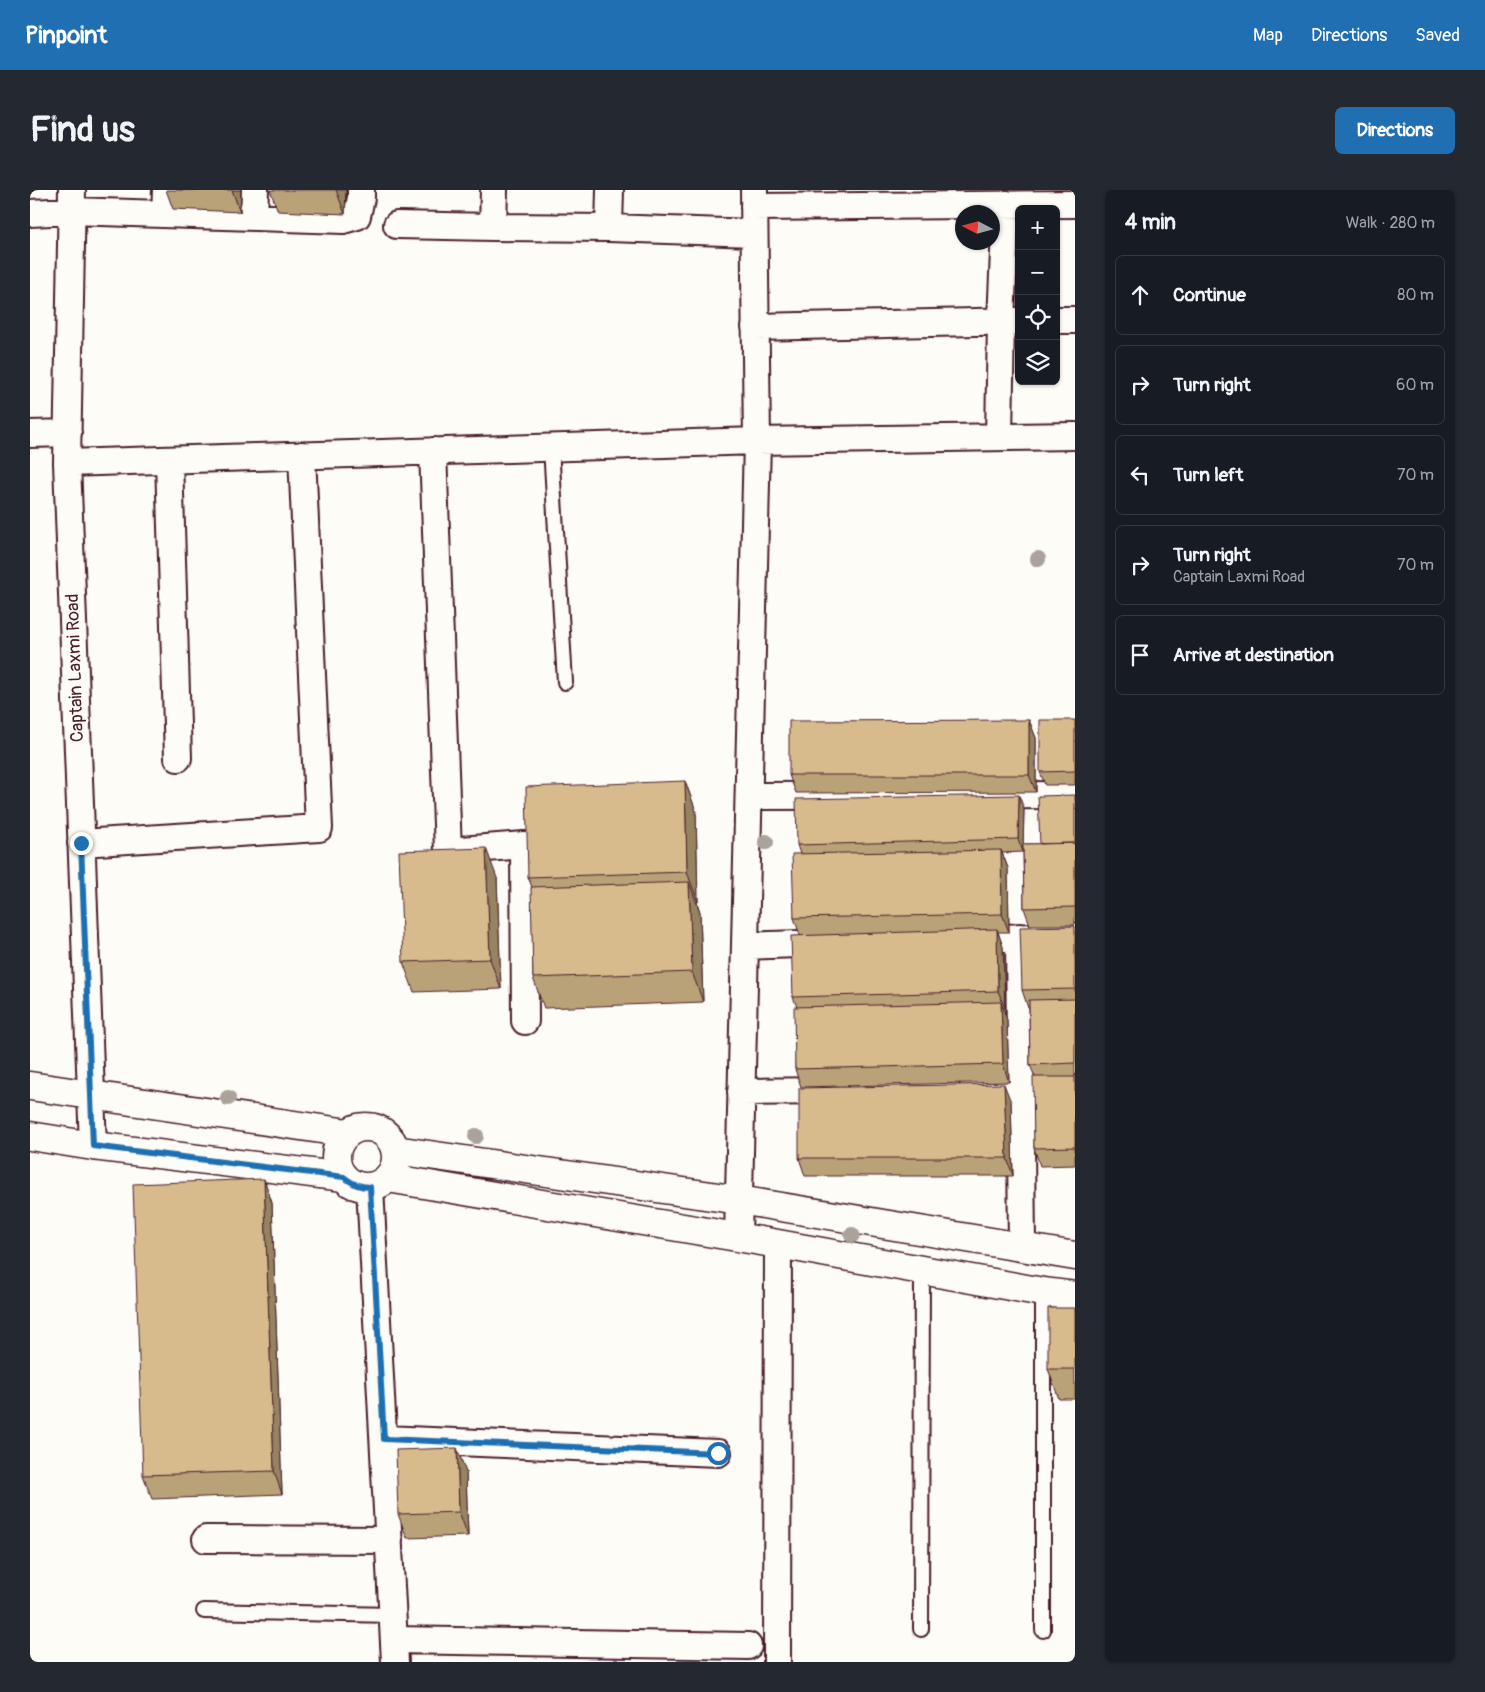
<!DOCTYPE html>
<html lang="en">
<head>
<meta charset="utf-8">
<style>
	:root { --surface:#171b24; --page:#242831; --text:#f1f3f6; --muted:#9ea1a6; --line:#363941; --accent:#1f6fb2 }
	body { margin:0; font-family:Pangolin,sans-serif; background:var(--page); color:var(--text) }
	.controls { position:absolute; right:15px; top:15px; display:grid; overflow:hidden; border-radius:8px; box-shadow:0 1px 4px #0004 }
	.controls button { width:45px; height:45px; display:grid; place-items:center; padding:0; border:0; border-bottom:1px solid var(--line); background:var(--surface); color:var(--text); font:25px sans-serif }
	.compass { position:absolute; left:925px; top:15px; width:45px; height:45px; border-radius:50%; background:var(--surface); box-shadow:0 1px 4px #0004; rotate:276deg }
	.stop { position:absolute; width:15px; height:15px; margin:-11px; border:4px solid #1f6fb2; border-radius:50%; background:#fff }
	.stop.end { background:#1f6fb2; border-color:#fff; box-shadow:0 1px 5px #0008 }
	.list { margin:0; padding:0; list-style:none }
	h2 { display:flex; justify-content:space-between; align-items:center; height:65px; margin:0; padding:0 20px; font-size:21px }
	h2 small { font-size:16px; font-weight:400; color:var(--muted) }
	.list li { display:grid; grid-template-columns:32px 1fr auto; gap:15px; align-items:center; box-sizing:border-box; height:80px; margin:0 10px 10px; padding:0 10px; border:1px solid var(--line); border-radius:8px }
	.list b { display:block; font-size:19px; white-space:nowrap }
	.list p { margin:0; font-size:16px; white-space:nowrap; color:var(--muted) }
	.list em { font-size:16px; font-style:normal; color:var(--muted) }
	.icon { flex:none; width:28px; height:28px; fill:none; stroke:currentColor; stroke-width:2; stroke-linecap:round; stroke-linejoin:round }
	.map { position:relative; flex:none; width:1045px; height:1472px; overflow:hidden; border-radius:8px }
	header { display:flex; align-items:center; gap:30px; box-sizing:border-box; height:70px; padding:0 25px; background:var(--accent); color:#fff }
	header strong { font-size:24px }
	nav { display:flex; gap:28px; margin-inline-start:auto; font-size:18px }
	.intro { display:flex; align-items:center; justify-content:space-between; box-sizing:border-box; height:120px; padding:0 30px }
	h1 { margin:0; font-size:35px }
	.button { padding:12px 22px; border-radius:8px; background:var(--accent); color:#fff; font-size:18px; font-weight:700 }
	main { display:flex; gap:30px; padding:0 30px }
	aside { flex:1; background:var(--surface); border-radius:8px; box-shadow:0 1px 4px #0004 }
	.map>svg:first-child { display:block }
</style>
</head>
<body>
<header>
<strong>Pinpoint</strong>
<nav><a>Map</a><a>Directions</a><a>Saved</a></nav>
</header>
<div class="intro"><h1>Find us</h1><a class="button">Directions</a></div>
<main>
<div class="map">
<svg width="1045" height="1472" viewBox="0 0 1045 1472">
	<rect width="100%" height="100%" fill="#fdfcf7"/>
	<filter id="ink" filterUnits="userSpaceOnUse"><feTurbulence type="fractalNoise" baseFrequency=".02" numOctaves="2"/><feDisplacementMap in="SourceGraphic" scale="10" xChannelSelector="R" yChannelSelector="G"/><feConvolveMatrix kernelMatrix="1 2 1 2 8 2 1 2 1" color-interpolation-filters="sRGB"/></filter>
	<g filter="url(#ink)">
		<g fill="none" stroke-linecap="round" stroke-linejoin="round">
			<g stroke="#4a1f2b" stroke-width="18">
				<path id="lane" d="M521,257L535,492
					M1013,1102V1440
					M174,1421L363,1425
					M891,1439L892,1081"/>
			</g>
			<g stroke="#4a1f2b" stroke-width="30">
				<path id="street" d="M42,0L37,273L63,956
					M464,0L463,37L579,38
					M580,0L579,38L724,43
					M724,17L1045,14
					M0,23L41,21L313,30L327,26L331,8V0
					M135,24L136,0
					M224,27L225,0
					M367,35L463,37
					M1026,130H1045
					M725,137L989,131
					M0,244L38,243
					M969,247L971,132L976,14
					M403,261L418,661L494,655L495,831
					M139,270L148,568
					M37,273L727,251L1045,246
					M719,606L1045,605
					M51,653L289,638L272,265
					M989,747L992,1056
					M933,749L1045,746
					M715,756L797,753
					M942,900L1045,899
					M711,902L805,901
					M340,997L365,1472
					M708,1047L727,251L724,0
					M354,1249L688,1263
					M176,1349L359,1350
					M364,1450L718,1456
					M747,1472L748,1054"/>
			</g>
			<g stroke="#4a1f2b" stroke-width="31">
				<path id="secondary" d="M0,896L318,943
					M306 967a30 30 0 1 1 60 0a30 30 0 1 1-60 0Z
					M0,946L63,956L314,987
					M365,960L709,1010L1045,1066
					M358,988L748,1054L1013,1102L1045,1106"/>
			</g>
			<use href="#lane" stroke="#fdfcf7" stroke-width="14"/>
			<use href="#street" stroke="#fdfcf7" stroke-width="26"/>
			<use href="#secondary" stroke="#fdfcf7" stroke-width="28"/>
		</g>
		<g fill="#aaa29b">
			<circle cx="1008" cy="369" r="8"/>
			<circle cx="736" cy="652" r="8"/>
			<circle cx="198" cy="908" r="8"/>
			<circle cx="446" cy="946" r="8"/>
			<circle cx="822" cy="1045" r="8"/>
		</g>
		<path fill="#b9a178" stroke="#4a1f2b" d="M136,0H211L210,22L143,19Z
			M240,0H316L315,24L248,21Z
			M999,530L1006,548V602L766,603L759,585Z
			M1045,530V595H1015L1010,582Z
			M655,591L666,621L668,712H667L670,722L673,812L514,818L503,788L502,697L498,687Z
			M1045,605V735H1000L994,718L993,655V662L972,663L978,678L979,742H968L973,757L975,818H973L977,830L979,892L771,897L765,879L767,817L763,807L770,745L764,728L770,664L767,655L994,619L993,654H1010Z
			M467,688L471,799L384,802L373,772Z
			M1045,736V975L1010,976L1004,958L1005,887L1000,875L999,818H998L992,800Z
			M981,912L983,986H775L769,968Z
			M234,989L242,1013L252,1304L122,1309L113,1285Z
			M1045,1118V1209H1029L1018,1179Z
			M436,1282L438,1346L377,1348L368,1324Z"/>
		<path fill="#968362" stroke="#4a1f2b" d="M202,0H211L210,22Z
			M306,0H316L315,24Z
			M999,530L1006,548V602L999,585Z
			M655,591L666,621L668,712L657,682Z
			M989,605L994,619L993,662L988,649Z
			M456,658L467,688L471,799L460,769Z
			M971,660L978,678L979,742L972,724Z
			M659,692L670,722L673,812L662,782Z
			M967,739L973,757L975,818L968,801Z
			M971,812L977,830L979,892L973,874Z
			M974,894L981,912L983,986L977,968Z
			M234,989L242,1013L252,1304L244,1281Z
			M427,1258L436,1282L438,1346L429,1322Z"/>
		<path fill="#d7bb8c" stroke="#4a1f2b" d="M999,530V585H759V531Z
			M1010,530H1045V581L1010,582Z
			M655,591L657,682L498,687L496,597Z
			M989,605L988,649L767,655L766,609Z
			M1045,605V653L1010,654L1008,606Z
			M1045,653V717L994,718L993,654Z
			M456,658L460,769L373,772L369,661Z
			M971,660L972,724L764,728L762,664Z
			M659,692L662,782L503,788L501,697Z
			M1045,736V799L992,800L990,737Z
			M967,739L968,801L763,807L761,746Z
			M1045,809V873L1000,875L999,810Z
			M971,812L973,874L765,879L764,817Z
			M1003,887H1045V957L1004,958Z
			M974,894L977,968H769V898Z
			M234,989L244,1281L113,1285L103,994Z
			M1018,1118H1045V1179H1018Z
			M427,1258L429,1322L368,1324L366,1260Z"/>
	</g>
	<g fill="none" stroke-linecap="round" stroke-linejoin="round" filter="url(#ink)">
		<path stroke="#1f6fb2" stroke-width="6" d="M51,653L63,956L314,987C323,994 329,997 340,997L354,1249L688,1263"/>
	</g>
	<g text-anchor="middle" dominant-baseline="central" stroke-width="5" stroke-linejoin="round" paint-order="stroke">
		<g font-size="18" fill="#4a1f2b" stroke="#fdfcf7">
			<text transform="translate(45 478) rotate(-92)">Captain Laxmi Road</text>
		</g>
	</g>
</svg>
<div class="controls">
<button>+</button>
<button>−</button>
<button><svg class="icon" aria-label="locate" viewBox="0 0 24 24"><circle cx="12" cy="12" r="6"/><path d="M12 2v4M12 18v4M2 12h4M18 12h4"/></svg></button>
<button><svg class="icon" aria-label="layers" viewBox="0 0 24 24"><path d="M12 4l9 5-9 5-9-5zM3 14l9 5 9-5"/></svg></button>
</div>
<svg class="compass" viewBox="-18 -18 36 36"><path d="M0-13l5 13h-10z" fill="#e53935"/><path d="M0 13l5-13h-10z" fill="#9ea1a6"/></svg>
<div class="stop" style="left:688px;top:1263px"></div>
<div class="stop end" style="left:51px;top:653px"></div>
</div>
<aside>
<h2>4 min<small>Walk · 280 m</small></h2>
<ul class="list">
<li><svg class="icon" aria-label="ahead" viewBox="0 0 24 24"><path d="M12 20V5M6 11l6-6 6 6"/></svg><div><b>Continue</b></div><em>80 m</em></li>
<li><svg class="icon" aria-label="right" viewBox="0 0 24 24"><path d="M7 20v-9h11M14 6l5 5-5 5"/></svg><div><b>Turn right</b></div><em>60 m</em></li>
<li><svg class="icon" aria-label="left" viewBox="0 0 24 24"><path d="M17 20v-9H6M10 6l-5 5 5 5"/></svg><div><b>Turn left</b></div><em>70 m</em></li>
<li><svg class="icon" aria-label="right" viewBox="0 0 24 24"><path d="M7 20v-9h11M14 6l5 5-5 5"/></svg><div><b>Turn right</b><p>Captain Laxmi Road</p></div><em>70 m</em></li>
<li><svg class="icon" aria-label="arrive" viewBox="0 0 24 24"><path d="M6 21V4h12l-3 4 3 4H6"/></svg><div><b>Arrive at destination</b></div></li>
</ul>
</aside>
</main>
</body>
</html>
